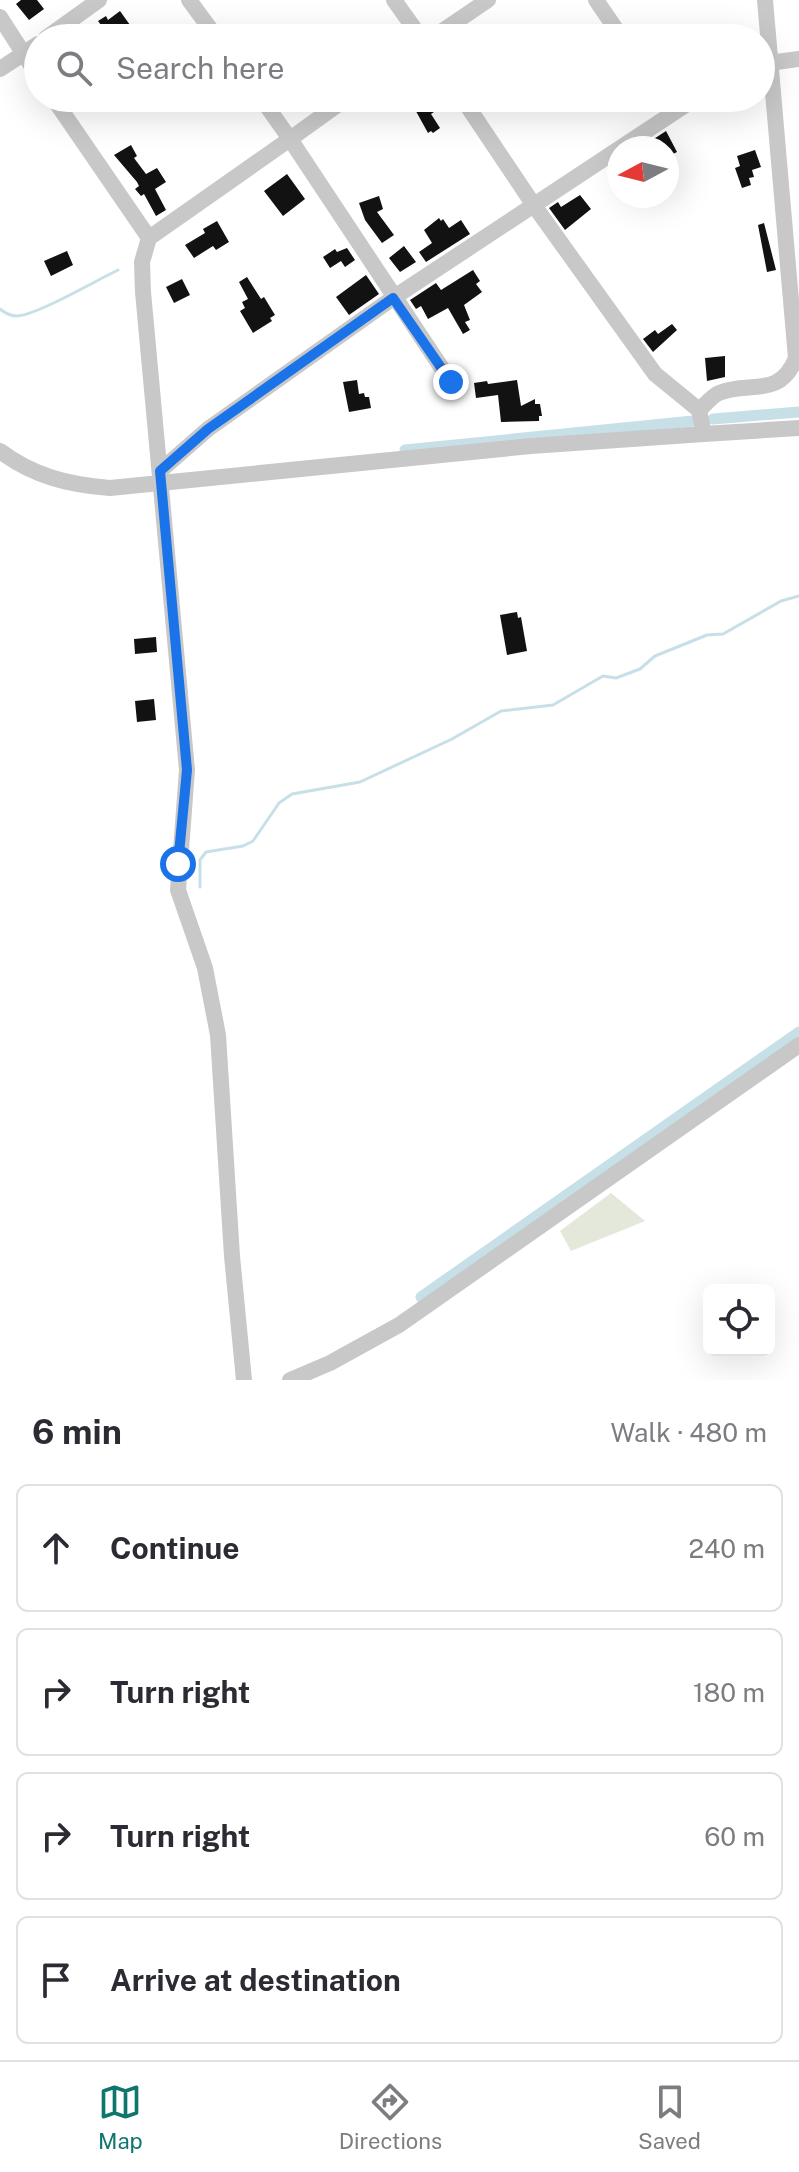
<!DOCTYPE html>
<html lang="en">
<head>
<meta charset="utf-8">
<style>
	:root { --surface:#fff; --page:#f2f2f3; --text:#2b2b33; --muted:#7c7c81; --line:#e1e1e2; --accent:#0f766e }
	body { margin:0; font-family:"Public Sans",sans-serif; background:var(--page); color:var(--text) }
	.controls { position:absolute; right:24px; bottom:24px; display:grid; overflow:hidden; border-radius:12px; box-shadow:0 8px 32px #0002 }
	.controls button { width:72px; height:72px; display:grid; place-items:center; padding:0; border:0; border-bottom:2px solid var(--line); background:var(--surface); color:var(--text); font:40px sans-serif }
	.compass { position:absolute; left:607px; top:136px; width:72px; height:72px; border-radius:50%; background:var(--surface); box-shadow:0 8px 32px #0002; rotate:263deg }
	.stop { position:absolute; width:24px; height:24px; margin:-18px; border:6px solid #1a73e8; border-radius:50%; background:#fff }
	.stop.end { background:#1a73e8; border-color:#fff; box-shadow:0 2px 8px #0008 }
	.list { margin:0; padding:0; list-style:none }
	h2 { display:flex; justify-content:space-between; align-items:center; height:104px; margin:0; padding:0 32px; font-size:34px }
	h2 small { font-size:26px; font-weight:400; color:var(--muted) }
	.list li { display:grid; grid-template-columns:52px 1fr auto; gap:24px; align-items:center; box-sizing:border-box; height:128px; margin:0 16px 16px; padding:0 16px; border:2px solid var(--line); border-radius:12px }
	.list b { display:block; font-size:30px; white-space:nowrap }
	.list em { font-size:26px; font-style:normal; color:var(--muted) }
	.icon { flex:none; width:44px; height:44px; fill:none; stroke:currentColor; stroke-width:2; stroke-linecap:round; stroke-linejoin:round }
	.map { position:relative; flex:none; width:799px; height:1380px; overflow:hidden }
	.search { position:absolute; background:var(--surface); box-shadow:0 8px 32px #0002; left:24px; right:24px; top:24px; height:88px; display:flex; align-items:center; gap:20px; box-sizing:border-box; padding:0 28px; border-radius:44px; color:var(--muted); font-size:30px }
	.sheet { height:680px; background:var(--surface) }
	nav { display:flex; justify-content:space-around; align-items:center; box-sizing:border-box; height:112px; border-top:2px solid var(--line); background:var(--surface); font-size:22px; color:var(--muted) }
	nav a { display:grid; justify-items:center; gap:4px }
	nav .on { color:var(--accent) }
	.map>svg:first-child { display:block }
</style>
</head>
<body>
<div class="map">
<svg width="799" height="1380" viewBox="0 0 799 1380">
	<rect width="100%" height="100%" fill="#fff"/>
	<path fill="#e4e8da" d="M611,1193L645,1221L571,1251L560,1231Z"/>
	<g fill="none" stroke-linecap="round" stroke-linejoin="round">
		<path stroke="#c7e0e7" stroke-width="3" d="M0,309C5,313 11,316 17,316C37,315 97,280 118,270
			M200,887V860L206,852L243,846L253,841L279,803L292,794L360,782L452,739L501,711L553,705L603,676L616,678L640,669L655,656L707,635L723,634L781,601L799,596"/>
		<path stroke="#c7e0e7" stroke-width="11" d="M713,419L799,412
			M405,450L693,421
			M421,1297L799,1032"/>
	</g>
	<path fill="#121212" d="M21,0H37L44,9L29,20L16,4Z
		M120,11L130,25L118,33L121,38H100L94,30L101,25L98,21L106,16L108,20Z
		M420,98H433L440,108L431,114L440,128L433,133L431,131L428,133L412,104Z
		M666,131L677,152L667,157V148H640Z
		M131,145L137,156L134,158L146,174L157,168L166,182L155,189L166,210L156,216L144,194L141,196L135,189L139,186L137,182L114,155Z
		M755,150L761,167L752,170L754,177L749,178L751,185L742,188L735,168L740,166L737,156Z
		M287,174L305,199L283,216L264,191Z
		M580,195L591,209L565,230L549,208L558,202L561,207Z
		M379,196L383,209L377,212L394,235L382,243L365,220L359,203Z
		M439,218L441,221L443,219L449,228L461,220L470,234L426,262L419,252L432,243L424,230Z
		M217,221L229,242L216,250L213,246L194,258L185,245L205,233L203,229Z
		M764,223L776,270L767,272L758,225Z
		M404,246L416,262L400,272L389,258Z
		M347,248L355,260L345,267L341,261L330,268L323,257L335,249L337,252Z
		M67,251L73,265L51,276L44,261Z
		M473,270L480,281L476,284L482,292L464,305L470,320L465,322L470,330L463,334L448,308L428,319L421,306L416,309L410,300L436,283L441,290Z
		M366,275L379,294L349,315L336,297Z
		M247,277L261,299L264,297L275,315L270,318L272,321L253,333L240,311L245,308L242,302L248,299L239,282Z
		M182,279L190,295L174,303L166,287Z
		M672,324L677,330L653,352L643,339L655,330L658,334Z
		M725,356V377L707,381L705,358Z
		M357,380L359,394L364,393L365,397H369L371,408L349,412L343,382Z
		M517,380L521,406L535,399V404H540L542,416H539V421L501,422L498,395L476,398L474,383L487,381L488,384Z
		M517,612L518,618L521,617L527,651L507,655L500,615Z
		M156,637L157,652L135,654L134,639Z
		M154,699L156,720L137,722L135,701Z"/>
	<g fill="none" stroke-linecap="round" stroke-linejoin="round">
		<path stroke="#c8c8c8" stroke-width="16" d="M189,0L217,38
			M394,0L421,38
			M596,0L622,38
			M0,17L38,76
			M46,38L99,0
			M432,38L488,0
			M761,64L799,59
			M0,69L38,44
			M53,98L149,238
			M347,98L290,139L451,382
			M462,98L533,204L655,374L699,410L704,434L799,428
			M662,98L672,113
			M699,410C705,405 712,396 719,393C748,380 779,400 796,358L765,0
			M0,451C33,476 69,485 110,488L531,446L704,434
			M160,471L208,429L393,298L696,98
			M244,1380L232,1256L218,1035L205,968L178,890L187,770L143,292L142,262L149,238L290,139L261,98
			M290,1380L330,1363L399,1325L799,1045"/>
	</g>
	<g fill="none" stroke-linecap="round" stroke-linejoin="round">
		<path stroke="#1a73e8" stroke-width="10" d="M178,864L187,770L160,471L208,429L393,298L451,382"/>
	</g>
</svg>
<div class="controls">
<button><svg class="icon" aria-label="locate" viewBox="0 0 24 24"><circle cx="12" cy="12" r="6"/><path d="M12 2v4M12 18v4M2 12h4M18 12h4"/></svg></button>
</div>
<svg class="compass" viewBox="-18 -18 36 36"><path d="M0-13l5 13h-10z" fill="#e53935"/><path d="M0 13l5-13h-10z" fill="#7c7c81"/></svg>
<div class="stop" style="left:178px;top:864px"></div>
<div class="stop end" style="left:451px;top:382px"></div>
<div class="search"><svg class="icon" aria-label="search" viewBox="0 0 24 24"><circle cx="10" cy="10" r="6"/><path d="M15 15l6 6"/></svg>Search here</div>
</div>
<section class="sheet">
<h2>6 min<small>Walk · 480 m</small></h2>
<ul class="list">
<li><svg class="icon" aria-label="ahead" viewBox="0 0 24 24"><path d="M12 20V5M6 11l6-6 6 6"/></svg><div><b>Continue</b></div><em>240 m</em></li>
<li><svg class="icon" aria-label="right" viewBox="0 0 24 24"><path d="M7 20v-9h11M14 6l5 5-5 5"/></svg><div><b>Turn right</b></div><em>180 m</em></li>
<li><svg class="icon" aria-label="right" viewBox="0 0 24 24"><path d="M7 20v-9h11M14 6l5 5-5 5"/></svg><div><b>Turn right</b></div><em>60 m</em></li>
<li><svg class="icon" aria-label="arrive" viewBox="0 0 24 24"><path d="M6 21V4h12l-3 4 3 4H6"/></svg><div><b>Arrive at destination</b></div></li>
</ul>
</section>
<nav>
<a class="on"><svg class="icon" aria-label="map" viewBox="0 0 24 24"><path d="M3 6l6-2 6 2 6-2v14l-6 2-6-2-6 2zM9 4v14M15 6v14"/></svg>Map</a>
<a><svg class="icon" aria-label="directions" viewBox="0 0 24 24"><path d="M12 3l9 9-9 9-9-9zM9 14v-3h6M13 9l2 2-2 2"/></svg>Directions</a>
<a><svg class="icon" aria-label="saved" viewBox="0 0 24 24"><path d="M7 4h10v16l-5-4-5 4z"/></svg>Saved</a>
</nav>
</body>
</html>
